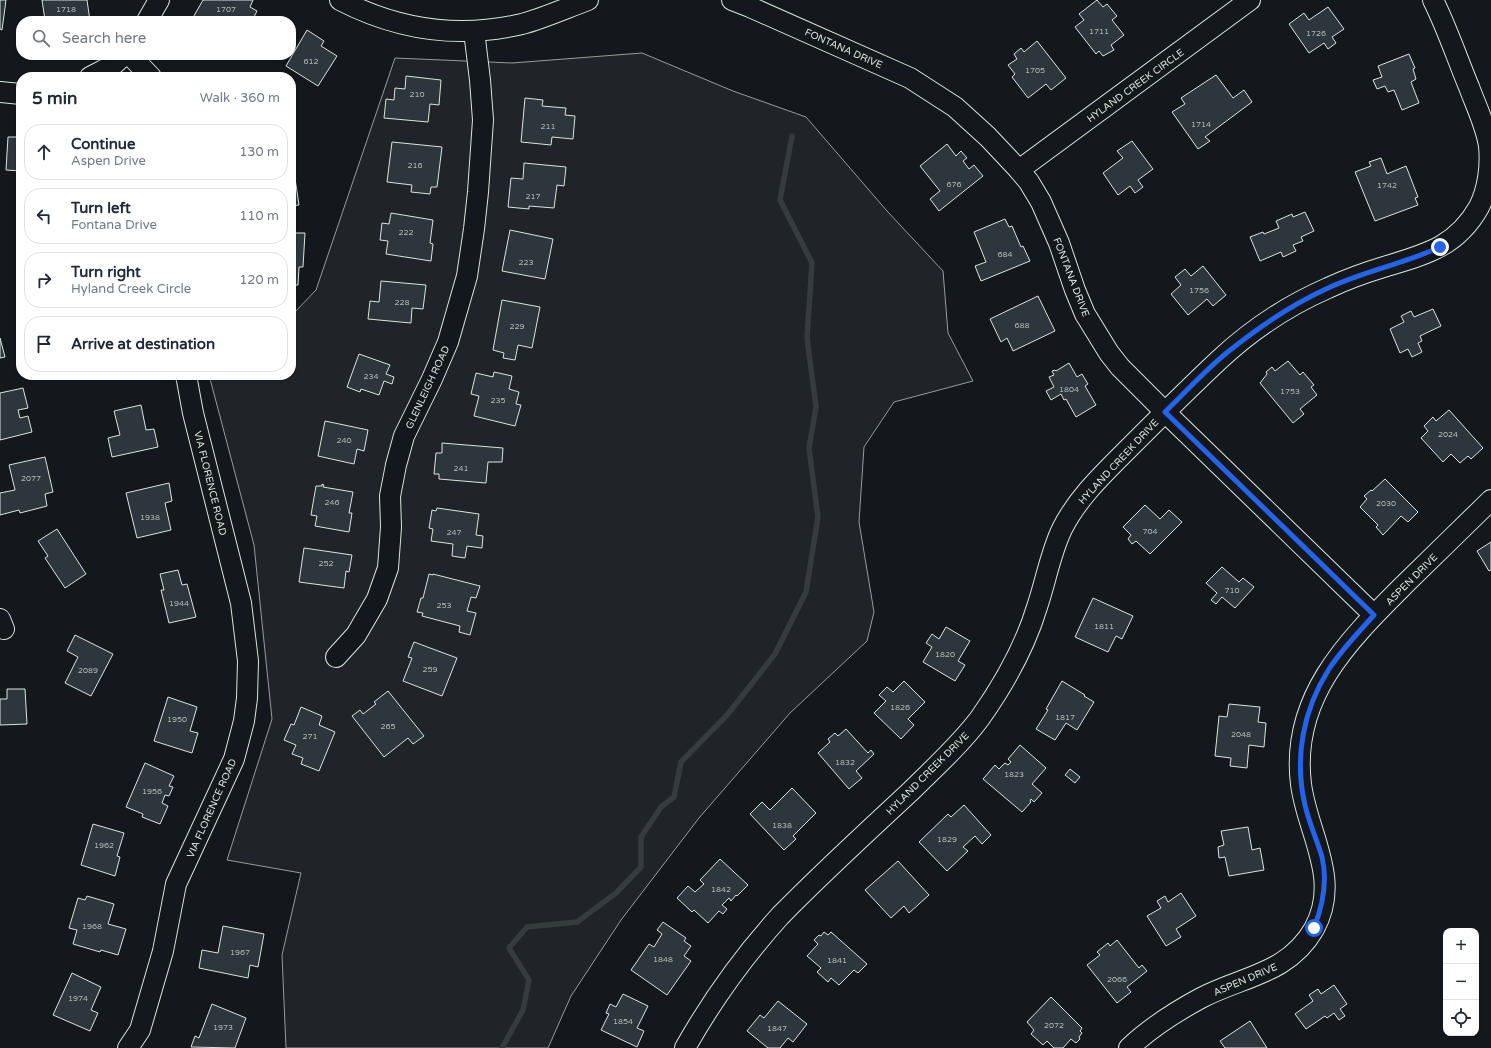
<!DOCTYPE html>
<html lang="en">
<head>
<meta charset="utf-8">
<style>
	body { margin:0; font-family:"Varela Round",sans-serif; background:#f6f6f7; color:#1f2937 }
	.controls { position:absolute; right:12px; bottom:12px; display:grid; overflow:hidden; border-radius:8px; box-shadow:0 1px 3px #0004 }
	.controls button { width:36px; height:36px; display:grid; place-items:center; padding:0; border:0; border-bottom:1px solid #e0e1e3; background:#fff; color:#1f2937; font:20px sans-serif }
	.stop { position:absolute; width:12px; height:12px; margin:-9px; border:3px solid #2563eb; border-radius:50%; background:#fff }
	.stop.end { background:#2563eb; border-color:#fff; box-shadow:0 1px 4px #0008 }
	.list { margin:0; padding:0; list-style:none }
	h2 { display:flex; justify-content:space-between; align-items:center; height:52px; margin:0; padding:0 16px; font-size:17px }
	h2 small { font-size:13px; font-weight:400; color:#747a83 }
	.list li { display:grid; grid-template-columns:26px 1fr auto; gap:12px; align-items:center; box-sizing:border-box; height:56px; margin:0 8px 8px; padding:0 8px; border:1px solid #e0e1e3; border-radius:16px }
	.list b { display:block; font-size:15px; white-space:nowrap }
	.list p { margin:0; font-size:13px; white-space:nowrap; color:#747a83 }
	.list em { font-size:13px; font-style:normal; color:#747a83 }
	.icon { flex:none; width:22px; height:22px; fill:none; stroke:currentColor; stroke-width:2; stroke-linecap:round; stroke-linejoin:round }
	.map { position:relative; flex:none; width:1491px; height:1048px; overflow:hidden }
	.search { position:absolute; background:#fff; box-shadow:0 1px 3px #0004; left:16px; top:16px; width:280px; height:44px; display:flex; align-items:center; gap:10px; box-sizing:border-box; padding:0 14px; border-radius:16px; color:#747a83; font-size:15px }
	.panel { position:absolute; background:#fff; box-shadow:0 1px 3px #0004; left:16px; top:72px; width:280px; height:308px; border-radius:16px }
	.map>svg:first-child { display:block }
	.green { fill:#202428; stroke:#939e99 }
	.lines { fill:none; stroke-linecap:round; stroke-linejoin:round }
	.stream { stroke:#363b3e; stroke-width:5.5 }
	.building { fill:#2c363c; stroke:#d8e6dc }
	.minor-casing { stroke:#d8e6dc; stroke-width:22 }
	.minor { stroke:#14181c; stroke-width:20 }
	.route { stroke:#2563eb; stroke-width:5 }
	.labels { text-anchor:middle; stroke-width:3; stroke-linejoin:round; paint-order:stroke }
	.number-label { font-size:8px; fill:#adbab4 }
	.street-label { font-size:10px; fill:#d8e6dc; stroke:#14181c }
</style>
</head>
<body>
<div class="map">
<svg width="1491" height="1048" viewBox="0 0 1491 1048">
	<rect width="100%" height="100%" fill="#14181c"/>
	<path class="green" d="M642,53L733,91L806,117L887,211L943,271L948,333L973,381L894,402L864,447L859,522L874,612L867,641L790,713L699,818L621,920L571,996L548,1048H286L282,955L301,873L227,860L272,719L254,545L209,375H291V314H293L316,290L395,58L512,63Z"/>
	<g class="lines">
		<path class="stream" d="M502,1048L523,1010L529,980L509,948L527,927L577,922L616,893L641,867V837L661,807L674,797L681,762L728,714L775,654L806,592L818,517L809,448L816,407L807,338L812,263L780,200L792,136"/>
	</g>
	<g class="building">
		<path d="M0,0H6L2,30L0,29Z"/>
		<path d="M42,0H87L90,21H57L56,18L45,20Z"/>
		<path d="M203,0H253L250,7L257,11L252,21H191Z"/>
		<path d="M1097,0L1103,7L1107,4L1117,16L1112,20L1124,35L1111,45L1114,50L1103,56L1099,51L1096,54L1075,27L1084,20L1079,14Z"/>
		<path d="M1328,7L1344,29L1332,37L1336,43L1328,49L1324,43L1309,53L1289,24L1304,13L1309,20Z"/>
		<path d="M307,30L324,41L321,46L337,56L318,86L286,66Z"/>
		<path d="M1037,41L1066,78L1051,90L1046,84L1028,98L1012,77L1015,74L1008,65L1017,59L1014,54L1021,48L1024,52Z"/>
		<path d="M1409,54L1415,68L1413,69L1416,79L1411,82L1419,103L1402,110L1394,90L1388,92L1385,86L1377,89L1373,80L1382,77L1378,66Z"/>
		<path d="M1216,75L1233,98L1244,90L1252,102L1205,137L1210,141L1198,149L1172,112L1185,104L1181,98Z"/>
		<path d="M406,76L441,80L439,105L430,104L428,122L384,118L386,99L394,100L395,88L405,89Z"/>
		<path d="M525,98L543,100L542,106L566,108L565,115L575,116L573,139L552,137L551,145L521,142Z"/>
		<path d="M8,137H21V171L6,170Z"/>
		<path d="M1132,141L1153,169L1138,180L1143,187L1135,193L1130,186L1118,195L1103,173L1123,158L1117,151Z"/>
		<path d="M392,142L442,147L437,187H431L430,194L411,192L412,185L387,182Z"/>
		<path d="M947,144L956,156L961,151L967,158L963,161L969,169L974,165L983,176L939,211L930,199L940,191L920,166Z"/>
		<path d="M291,158H292L299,205L291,206Z"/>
		<path d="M1381,158L1387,174L1406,166L1418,197L1415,198L1418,205L1375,221L1355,172L1371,166L1369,162Z"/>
		<path d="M524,163L566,167L564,186L557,185L554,208L529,206V209L508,207L511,178L523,179Z"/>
		<path d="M1305,212L1314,231L1301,237L1303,241L1293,245L1296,251L1283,257L1281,252L1260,261L1250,237L1263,232L1264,234L1279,228L1276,221L1292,214L1293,217Z"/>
		<path d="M391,213L433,220L430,243L433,244L431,261L386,254L388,241L380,240L382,223L389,224Z"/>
		<path d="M1005,219L1009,227L1012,226L1021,247L1023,246L1030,261L981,281L975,266L986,262L974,232Z"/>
		<path d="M510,230L553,239L545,279L502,271Z"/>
		<path d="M291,233H305L303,267H299L298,285H291Z"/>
		<path d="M1203,266L1226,295L1213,306L1207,299L1188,315L1171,294L1181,285L1175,277L1185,269L1191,276Z"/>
		<path d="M381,281L426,285L423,309L412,308L411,323L368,319L370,301L379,302Z"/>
		<path d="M1038,296L1055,331L1013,351L1007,338L1001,342L990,319Z"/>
		<path d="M502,300L540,307L532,348L518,345L515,360L503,358L504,353L493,350Z"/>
		<path d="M1433,309L1441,326L1420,336L1422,341L1418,343L1422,352L1412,357L1408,349L1400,353L1390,329L1404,322L1401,316L1411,311L1414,317Z"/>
		<path d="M0,338L5,357L0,358Z"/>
		<path d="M359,354L390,365L386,374L394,377L392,384L384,381L379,395L361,389L360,392L347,387Z"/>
		<path d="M1288,361L1300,375L1303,372L1314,385L1311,387L1317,395L1300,409L1304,414L1293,423L1260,383L1267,374L1266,372L1272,367L1275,371Z"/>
		<path d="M1069,363L1077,377L1082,374L1088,384L1085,386L1096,405L1076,417L1066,399L1064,400L1061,394L1051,400L1046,391L1054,387L1049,377L1054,375L1052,371L1055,370L1056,371Z"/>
		<path d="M494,372L512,376L509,389L519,392L516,404L521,405L515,426L474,416L479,396L471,394L476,373L493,377Z"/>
		<path d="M23,388L28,408L18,410L20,418L28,416L32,432L0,440V393Z"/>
		<path d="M141,405L146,430L154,429L158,447L112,457L108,438L120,435L114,411Z"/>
		<path d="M1449,410L1483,448L1471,459L1468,456L1460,463L1451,454L1443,462L1421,438L1428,431L1424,426L1433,417L1436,421Z"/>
		<path d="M325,421L368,430L364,451L357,449L354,464L318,456Z"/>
		<path d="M442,443L503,448L502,462H488L486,483L439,479V474H434L436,453H442Z"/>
		<path d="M45,457L53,492L45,494L47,506L20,513L19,510L0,515V493L15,490L9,465Z"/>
		<path d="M1385,479L1418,512L1408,522L1401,516L1383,535L1376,527L1378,525L1360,507L1367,499L1364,496L1371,490L1372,491Z"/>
		<path d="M169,483L172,501L165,503L171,530L137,538L126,493Z"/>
		<path d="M322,484L324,485L323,487L353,492L349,513H352L349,532L315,526L317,516L311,515L316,486H322Z"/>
		<path d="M1145,505L1160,519L1169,510L1182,522L1150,554L1136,541L1132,544L1128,539L1131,535L1123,527Z"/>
		<path d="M437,508L479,514L476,535L483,536L482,548L467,546L465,558L452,556L453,544L431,541L433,529L429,528L432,510L436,511Z"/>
		<path d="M57,529L86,574L65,588L45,558L48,556L38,541Z"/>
		<path d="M1491,542V570L1489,571L1477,551Z"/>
		<path d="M304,548L352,555L349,572L346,571L344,588L299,582Z"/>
		<path d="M1222,567L1239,582L1243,578L1254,587L1235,608L1222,597L1216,604L1211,600L1217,593L1206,583Z"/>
		<path d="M178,570L182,585L187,584L196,617L169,623L161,590H164L160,574Z"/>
		<path d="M429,574L433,575V574L480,586L476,598L471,597L467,611L476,613L470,635L459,632L460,626L422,616L423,613L417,612L421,598H423Z"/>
		<path d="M1093,598L1133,616L1122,639L1116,636L1108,652L1075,637Z"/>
		<path d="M946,627L970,641L958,661L965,665L955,681L923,662L932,647L926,643L932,634L939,639Z"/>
		<path d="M75,635L113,654L91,696L65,683L78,657L67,651Z"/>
		<path d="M414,642L457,658L442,696L403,681L412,658L408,657Z"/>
		<path d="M904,681L925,702L908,719L914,725L901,739L874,713L886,701L879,695L887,687L893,692Z"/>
		<path d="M1062,681L1085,695L1084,696L1094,702L1077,730L1066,723L1055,740L1036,729L1048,710L1046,709Z"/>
		<path d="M7,689H25L27,724L0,725V699H7Z"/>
		<path d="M388,691L424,736L413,744L408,738L384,757L352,716L360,710L363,714L376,704L374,702Z"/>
		<path d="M168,697L197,707L190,731L198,733L192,753L154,741Z"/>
		<path d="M1229,704L1260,707L1258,722L1266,723L1264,747L1249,745L1247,768L1230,766L1231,758L1215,756L1219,716L1227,717Z"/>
		<path d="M301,707L322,716L319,725L335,732L319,771L301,764L303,758L292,754L296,745L284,740L291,724L294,725Z"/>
		<path d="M846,729L868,753L871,750L874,754L856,771L862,778L849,789L818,753L830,742L828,739L835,733L838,736Z"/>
		<path d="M1020,745L1046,768L1032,784L1042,793L1034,802L1031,799L1030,801L1031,802L1022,812L983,779L995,765L999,769L1005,763L1008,765L1011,762L1008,759Z"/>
		<path d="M145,763L174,776L169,786L173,787L169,796L165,795L162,803L168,806L160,824L142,817L143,814L126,807Z"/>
		<path d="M1070,769L1080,777L1075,783L1065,775Z"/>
		<path d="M792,788L816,813L793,836L796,839L784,850L750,814L762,802L770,810Z"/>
		<path d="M964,805L991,835L982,844L975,836L963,847L968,851L947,871L919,842L948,814L951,817Z"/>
		<path d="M93,824L124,833L117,856L120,857L115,876L81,865Z"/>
		<path d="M1248,827L1252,850L1260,848L1264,870L1229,876L1225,857L1219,858L1218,847L1224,845L1221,831Z"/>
		<path d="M720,859L748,885L737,896L736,895L731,901L729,898L722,905L727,909L723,914L719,911L708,923L694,910L692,912L677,898L688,886L695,892L704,884L700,880Z"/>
		<path d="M898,861L929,895L909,913L904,906L891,918L865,890Z"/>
		<path d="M1181,893L1196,916L1176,929L1181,937L1166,946L1147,916L1161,908L1157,901L1165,896L1168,902Z"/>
		<path d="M87,896L114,904L108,924L126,929L118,955L101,950L100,952L73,944L77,930L69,928L78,898L85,900Z"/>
		<path d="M663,922L686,938L684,941L691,946L684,956L691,961L667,995L631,970L649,944L654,947L662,934L657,930Z"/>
		<path d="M223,926L264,934L258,967L250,965L248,978L199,968L202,950L218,953Z"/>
		<path d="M824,932L828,935L831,932L867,964L858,973L854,970L839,985L831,978L828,982L817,972L821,968L807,956L818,944L814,940L819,935L821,936Z"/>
		<path d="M1117,940L1139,968L1142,965L1147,971L1127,987L1131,992L1117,1003L1087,965L1100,955L1097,952L1108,943L1110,946Z"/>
		<path d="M72,973L101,987L91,1010L98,1013L90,1031L53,1015Z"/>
		<path d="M1334,985L1347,1004L1340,1009L1345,1016L1339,1020L1334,1013L1327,1018L1325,1016L1306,1029L1295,1014L1313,1001L1309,995L1318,989L1321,994Z"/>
		<path d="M623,994L648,1006L637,1028L644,1031L637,1047L601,1030L609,1014L606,1013L610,1004L616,1007Z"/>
		<path d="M1051,997L1082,1028L1080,1031L1082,1033L1079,1037L1080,1039L1076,1043L1071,1039L1063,1048H1054L1047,1041L1043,1045L1031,1034L1034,1030L1027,1022Z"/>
		<path d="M778,1001L807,1024L793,1042L788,1038L780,1048H768L747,1031L760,1015L764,1018Z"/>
		<path d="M212,1004L246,1018L235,1048L191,1047L195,1036L199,1038Z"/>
		<path d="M1250,1021L1267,1048H1225L1220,1041Z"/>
	</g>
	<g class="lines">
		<g class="minor-casing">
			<g id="minor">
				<path d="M340,0C398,30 458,39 522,24C544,18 566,8 588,0"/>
				<path d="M732,0L750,7L910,78L955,107L988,137L1019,170L1029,182L1041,202L1059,243L1075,290L1085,314L1109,353L1120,367L1165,412L1374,615"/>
				<path d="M147,21L159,0"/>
				<path d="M130,55L151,77"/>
				<path d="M90,77L113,65L124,55"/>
				<path d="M0,92L21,94"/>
				<path d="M1019,170L1250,0"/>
				<path d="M0,619L4,629"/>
				<path d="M336,657L356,635L377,599L388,568L391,527L390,496L396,465L404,436L432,379L448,342L467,276L474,229L478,192L483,120L480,80L474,31"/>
				<path d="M128,1048L140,1030L163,951L176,884L234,759L244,721L247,698L248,661L241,603L193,413L186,375"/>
				<path d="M685,1048C712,1000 743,957 780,916C822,873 867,832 911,791C935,767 960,745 980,718C1004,684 1025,647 1037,607C1046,581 1050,554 1062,529C1077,499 1101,476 1125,452C1156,421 1187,390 1219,360C1250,331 1289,305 1328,288C1347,279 1367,272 1387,266C1427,254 1457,246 1479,207C1488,189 1491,166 1489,146C1486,126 1476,106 1469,87C1457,58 1447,28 1433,0"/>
				<path d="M1129,1048C1150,1028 1175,1012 1201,998C1243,976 1288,974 1314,929C1342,879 1307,833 1301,784C1290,696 1350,639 1407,582C1435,555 1463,527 1491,500"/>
			</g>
		</g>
		<use href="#minor" class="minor"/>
	</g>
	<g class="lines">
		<path class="route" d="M1314,928C1323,905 1328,882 1322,857C1317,840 1309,823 1305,805C1294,758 1303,710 1329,669C1342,649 1359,632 1374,615L1165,412C1186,392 1206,369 1229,351C1259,327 1291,305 1326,289C1363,271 1404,264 1440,247"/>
	</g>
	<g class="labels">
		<g class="number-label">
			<text x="66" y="12">1718</text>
			<text x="226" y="12">1707</text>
			<text x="1099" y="34">1711</text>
			<text x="1316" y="36">1726</text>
			<text x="311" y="64">612</text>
			<text x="1035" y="73">1705</text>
			<text x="417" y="97">210</text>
			<text x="1201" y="127">1714</text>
			<text x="548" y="129">211</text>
			<text x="415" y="168">216</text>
			<text x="954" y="187">676</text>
			<text x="1387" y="188">1742</text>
			<text x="533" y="199">217</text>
			<text x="406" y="235">222</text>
			<text x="1005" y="257">684</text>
			<text x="526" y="265">223</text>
			<text x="1199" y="293">1756</text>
			<text x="402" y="305">228</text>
			<text x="1022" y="328">688</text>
			<text x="517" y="329">229</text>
			<text x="371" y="379">234</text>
			<text x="1069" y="392">1804</text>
			<text x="1290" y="394">1753</text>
			<text x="498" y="403">235</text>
			<text x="1448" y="437">2024</text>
			<text x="344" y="443">240</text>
			<text x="461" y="471">241</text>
			<text x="31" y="481">2077</text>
			<text x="332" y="505">246</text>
			<text x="1386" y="506">2030</text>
			<text x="150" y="520">1938</text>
			<text x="1150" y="534">704</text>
			<text x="454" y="535">247</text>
			<text x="326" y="566">252</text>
			<text x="1232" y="593">710</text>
			<text x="179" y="606">1944</text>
			<text x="444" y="608">253</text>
			<text x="1104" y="629">1811</text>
			<text x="945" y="657">1820</text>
			<text x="430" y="672">259</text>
			<text x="88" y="673">2089</text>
			<text x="900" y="710">1826</text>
			<text x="1065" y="720">1817</text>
			<text x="177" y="722">1950</text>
			<text x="388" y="729">265</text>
			<text x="1241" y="737">2048</text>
			<text x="310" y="739">271</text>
			<text x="845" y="765">1832</text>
			<text x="1014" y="777">1823</text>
			<text x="152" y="794">1956</text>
			<text x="782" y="828">1838</text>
			<text x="947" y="842">1829</text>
			<text x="104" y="848">1962</text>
			<text x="721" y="892">1842</text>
			<text x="92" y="929">1968</text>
			<text x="240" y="955">1967</text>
			<text x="663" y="962">1848</text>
			<text x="837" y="963">1841</text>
			<text x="1117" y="982">2066</text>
			<text x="78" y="1001">1974</text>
			<text x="623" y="1024">1854</text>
			<text x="1054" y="1028">2072</text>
			<text x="223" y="1030">1973</text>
			<text x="777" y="1031">1847</text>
		</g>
		<g class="street-label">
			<text transform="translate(844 48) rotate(24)" y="4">FONTANA DRIVE</text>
			<text transform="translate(1135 85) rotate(-36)" y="4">HYLAND CREEK CIRCLE</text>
			<text transform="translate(1072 277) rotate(69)" y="4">FONTANA DRIVE</text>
			<text transform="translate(427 387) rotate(-65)" y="4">GLENLEIGH ROAD</text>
			<text transform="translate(1118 461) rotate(-47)" y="4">HYLAND CREEK DRIVE</text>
			<text transform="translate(211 483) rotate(76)" y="4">VIA FLORENCE ROAD</text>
			<text transform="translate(1411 579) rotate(-45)" y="4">ASPEN DRIVE</text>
			<text transform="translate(927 773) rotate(-45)" y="4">HYLAND CREEK DRIVE</text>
			<text transform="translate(211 808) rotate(-66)" y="4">VIA FLORENCE ROAD</text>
			<text transform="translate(1245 979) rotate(-23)" y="4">ASPEN DRIVE</text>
		</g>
	</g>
</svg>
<div class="controls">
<button>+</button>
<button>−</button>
<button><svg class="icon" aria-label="locate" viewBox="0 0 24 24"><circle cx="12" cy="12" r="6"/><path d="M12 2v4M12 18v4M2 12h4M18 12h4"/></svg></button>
</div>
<div class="stop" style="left:1314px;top:928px"></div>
<div class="stop end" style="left:1440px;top:247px"></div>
<div class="search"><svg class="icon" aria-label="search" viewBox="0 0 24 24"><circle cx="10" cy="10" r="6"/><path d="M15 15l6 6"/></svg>Search here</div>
<section class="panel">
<h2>5 min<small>Walk · 360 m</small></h2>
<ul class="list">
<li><svg class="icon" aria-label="ahead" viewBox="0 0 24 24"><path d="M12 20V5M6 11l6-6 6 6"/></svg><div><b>Continue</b><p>Aspen Drive</p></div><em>130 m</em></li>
<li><svg class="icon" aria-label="left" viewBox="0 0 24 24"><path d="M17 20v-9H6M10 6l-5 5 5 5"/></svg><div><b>Turn left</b><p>Fontana Drive</p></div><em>110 m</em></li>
<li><svg class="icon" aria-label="right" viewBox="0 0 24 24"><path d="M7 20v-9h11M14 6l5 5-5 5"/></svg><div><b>Turn right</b><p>Hyland Creek Circle</p></div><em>120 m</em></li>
<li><svg class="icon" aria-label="arrive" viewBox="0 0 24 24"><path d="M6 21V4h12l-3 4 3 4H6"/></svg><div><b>Arrive at destination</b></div></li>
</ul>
</section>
</div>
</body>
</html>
